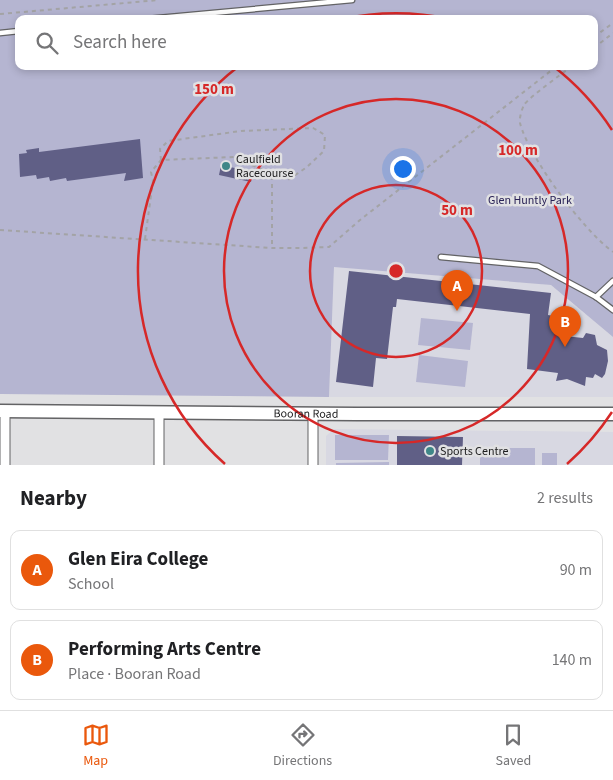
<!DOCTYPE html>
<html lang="en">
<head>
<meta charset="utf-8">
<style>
	body { margin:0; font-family:"Source Sans 3",sans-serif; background:#f6f6f6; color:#202124 }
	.you { position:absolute; left:402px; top:168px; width:18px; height:18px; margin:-12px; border:4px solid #fff; border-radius:50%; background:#1a73e8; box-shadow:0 0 0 8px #1a73e833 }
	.badge { display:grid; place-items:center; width:32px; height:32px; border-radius:50%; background:#ea580c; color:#fff; font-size:16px; font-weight:700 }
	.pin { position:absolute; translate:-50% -41px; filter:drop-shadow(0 1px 2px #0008) }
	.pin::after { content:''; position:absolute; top:26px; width:18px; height:15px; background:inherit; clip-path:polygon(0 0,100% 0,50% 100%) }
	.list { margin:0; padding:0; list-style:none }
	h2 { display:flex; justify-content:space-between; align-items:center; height:65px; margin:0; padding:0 20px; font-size:21px }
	h2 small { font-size:16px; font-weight:400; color:#757577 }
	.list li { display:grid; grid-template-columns:32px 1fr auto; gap:15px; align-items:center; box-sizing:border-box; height:80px; margin:0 10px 10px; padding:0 10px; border:1px solid #e0e0e0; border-radius:10px }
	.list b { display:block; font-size:19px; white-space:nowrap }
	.list p { margin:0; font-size:16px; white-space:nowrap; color:#757577 }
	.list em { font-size:16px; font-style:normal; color:#757577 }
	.icon { flex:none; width:28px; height:28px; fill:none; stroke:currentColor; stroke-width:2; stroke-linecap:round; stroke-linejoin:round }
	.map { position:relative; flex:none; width:613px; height:465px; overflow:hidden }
	.search { position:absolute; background:#fff; box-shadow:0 2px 8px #0003; left:15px; right:15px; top:15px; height:55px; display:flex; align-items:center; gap:12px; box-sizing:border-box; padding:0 18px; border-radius:10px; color:#757577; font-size:19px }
	.sheet { height:245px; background:#fff }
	nav { display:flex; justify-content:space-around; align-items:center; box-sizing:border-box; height:70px; border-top:1px solid #e0e0e0; background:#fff; font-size:14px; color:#757577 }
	nav a { display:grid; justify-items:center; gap:2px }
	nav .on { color:#ea580c }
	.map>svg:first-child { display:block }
	.built { fill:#d8d8e2 }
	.green { fill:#b5b5d1; fill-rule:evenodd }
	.building { fill:#605f86 }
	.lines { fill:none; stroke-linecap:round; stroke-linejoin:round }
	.service-casing { stroke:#636365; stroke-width:7 }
	.minor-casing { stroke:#636365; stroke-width:11 }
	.secondary-casing { stroke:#636365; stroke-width:15 }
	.path { stroke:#a3a3a5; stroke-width:2; stroke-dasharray:4 4; stroke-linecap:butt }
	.service { stroke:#fff; stroke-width:4.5 }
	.minor { stroke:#fff; stroke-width:9 }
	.secondary { stroke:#fff; stroke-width:12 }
	.ring { fill:none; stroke:#d62828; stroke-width:2.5 }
	.poi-dot { fill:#3f8788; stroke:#e1e1e3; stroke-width:2 }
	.labels { text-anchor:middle; stroke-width:5; stroke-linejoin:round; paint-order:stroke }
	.poi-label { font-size:12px; fill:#1d1d1e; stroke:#e1e1e3; text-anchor:start }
	.park-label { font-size:12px; fill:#292256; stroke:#e1e1e3 }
	.street-label { font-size:12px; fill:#1d1d1e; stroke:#e1e1e3 }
	.centre { fill:#d62828; stroke:#e1e1e3; stroke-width:2.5 }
	.ring-label { font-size:15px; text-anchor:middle; font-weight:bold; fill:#d62828; stroke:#e1e1e3; stroke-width:5; stroke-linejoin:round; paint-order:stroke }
</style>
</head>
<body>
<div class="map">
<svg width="613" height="465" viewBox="0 0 613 465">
	<rect width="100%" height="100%" fill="#e1e1e3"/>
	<g class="built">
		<path d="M334,266L551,285L613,337V397H329Z"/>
		<path d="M334,429L613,432V465H326V436Z"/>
	</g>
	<g class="green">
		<path d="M0,0H613V337L551,285L334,267L329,397L0,394ZM19,19H594V66H19Z"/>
		<path d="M421,318L473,323L470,350L418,345Z"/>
		<path d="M419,355L468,361L465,387L416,382Z"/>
		<path d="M335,435H389L388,460H335Z"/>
		<rect x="480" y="448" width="55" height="17"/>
		<rect x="542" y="453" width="15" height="12"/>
		<path d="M389,462V465H336V463Z"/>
	</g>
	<g class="building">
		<path d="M140,139L143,178L124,181L126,173L67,181L66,178L50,181L49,177L37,179L36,175L20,177L19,154L27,153L26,150L39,148V152Z"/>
		<path d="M221,165L253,172L251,182L219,175Z"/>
		<path d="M349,271L551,293L548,315L558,317L556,335L583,338L586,333L595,335L597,345L607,350L608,361L605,374L602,378L595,374L593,378L586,377L585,386L567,379L556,381L558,373L527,369L530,314L397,299L396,307H393L387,359L376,358L373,387L336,382Z"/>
		<path d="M397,436L463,437L462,465H397Z"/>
	</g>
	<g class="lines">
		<g class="service-casing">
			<g id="service">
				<path d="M147,19L352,0"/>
				<path d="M0,33L19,31"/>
				<path d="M441,257L538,266L596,297L613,310"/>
				<path d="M596,297L613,281"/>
			</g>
		</g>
		<g class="minor-casing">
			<g id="minor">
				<path d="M5,465V411"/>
				<path d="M159,465V412"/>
				<path d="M313,465V413"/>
			</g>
		</g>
		<g class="secondary-casing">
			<g id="secondary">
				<path id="s1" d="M0,411L357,414H613"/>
			</g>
		</g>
		<g class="path">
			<path d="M0,14L159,0"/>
			<path d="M594,37L613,23"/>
			<path d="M594,48L613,33"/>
			<path d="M572,66C563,73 528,98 524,105C522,109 519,118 520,123C529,158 584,231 613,252"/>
			<path d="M161,160L160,149L168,141L241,131L313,128L325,135L324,151L307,167L288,180L272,174"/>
			<path d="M0,230L272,248H302L329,247L360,220L557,66"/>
			<path d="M145,239L153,181L151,172L161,160L234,157L272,174V248"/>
		</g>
		<use href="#service" class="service"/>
		<use href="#minor" class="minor"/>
		<use href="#secondary" class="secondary"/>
	</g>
	<g class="ring">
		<circle cx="396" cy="271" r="86"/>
		<circle cx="396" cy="271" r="172"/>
		<path d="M612 412A258 258 0 0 1 567 464M225 464A258 258 0 0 1 239 66M342 19A258 258 0 0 1 450 19M553 66A258 258 0 0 1 612 130"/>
	</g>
	<g class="poi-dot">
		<circle cx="226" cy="166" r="5"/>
		<circle cx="430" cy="451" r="5"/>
	</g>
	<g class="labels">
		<g class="poi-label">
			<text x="236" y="163">Caulfield<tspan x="236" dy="14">Racecourse</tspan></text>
			<text x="440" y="455">Sports Centre</text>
		</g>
		<g class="park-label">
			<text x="530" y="204">Glen Huntly Park</text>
		</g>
		<g class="street-label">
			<text dy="4" stroke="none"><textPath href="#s1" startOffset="306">Booran Road</textPath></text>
		</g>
	</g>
	<circle cx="396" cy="271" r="8" class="centre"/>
	<g class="ring-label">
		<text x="214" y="94">150 m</text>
		<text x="518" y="155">100 m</text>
		<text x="457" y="215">50 m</text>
	</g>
</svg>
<div class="you"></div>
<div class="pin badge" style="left:457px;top:311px">A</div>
<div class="pin badge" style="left:565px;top:347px">B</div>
<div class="search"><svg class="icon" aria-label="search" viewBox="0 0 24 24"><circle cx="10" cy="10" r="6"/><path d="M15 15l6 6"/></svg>Search here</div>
</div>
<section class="sheet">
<h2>Nearby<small>2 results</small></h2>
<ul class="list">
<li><span class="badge">A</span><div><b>Glen Eira College</b><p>School</p></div><em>90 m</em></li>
<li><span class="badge">B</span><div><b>Performing Arts Centre</b><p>Place · Booran Road</p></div><em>140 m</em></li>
</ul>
</section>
<nav>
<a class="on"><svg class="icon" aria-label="map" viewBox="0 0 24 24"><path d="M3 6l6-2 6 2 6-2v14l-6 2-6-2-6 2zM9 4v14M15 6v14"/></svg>Map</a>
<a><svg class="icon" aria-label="directions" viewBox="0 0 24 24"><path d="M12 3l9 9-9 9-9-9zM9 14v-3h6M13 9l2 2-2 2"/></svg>Directions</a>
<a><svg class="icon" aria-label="saved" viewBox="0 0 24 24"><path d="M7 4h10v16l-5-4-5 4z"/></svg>Saved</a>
</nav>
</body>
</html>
